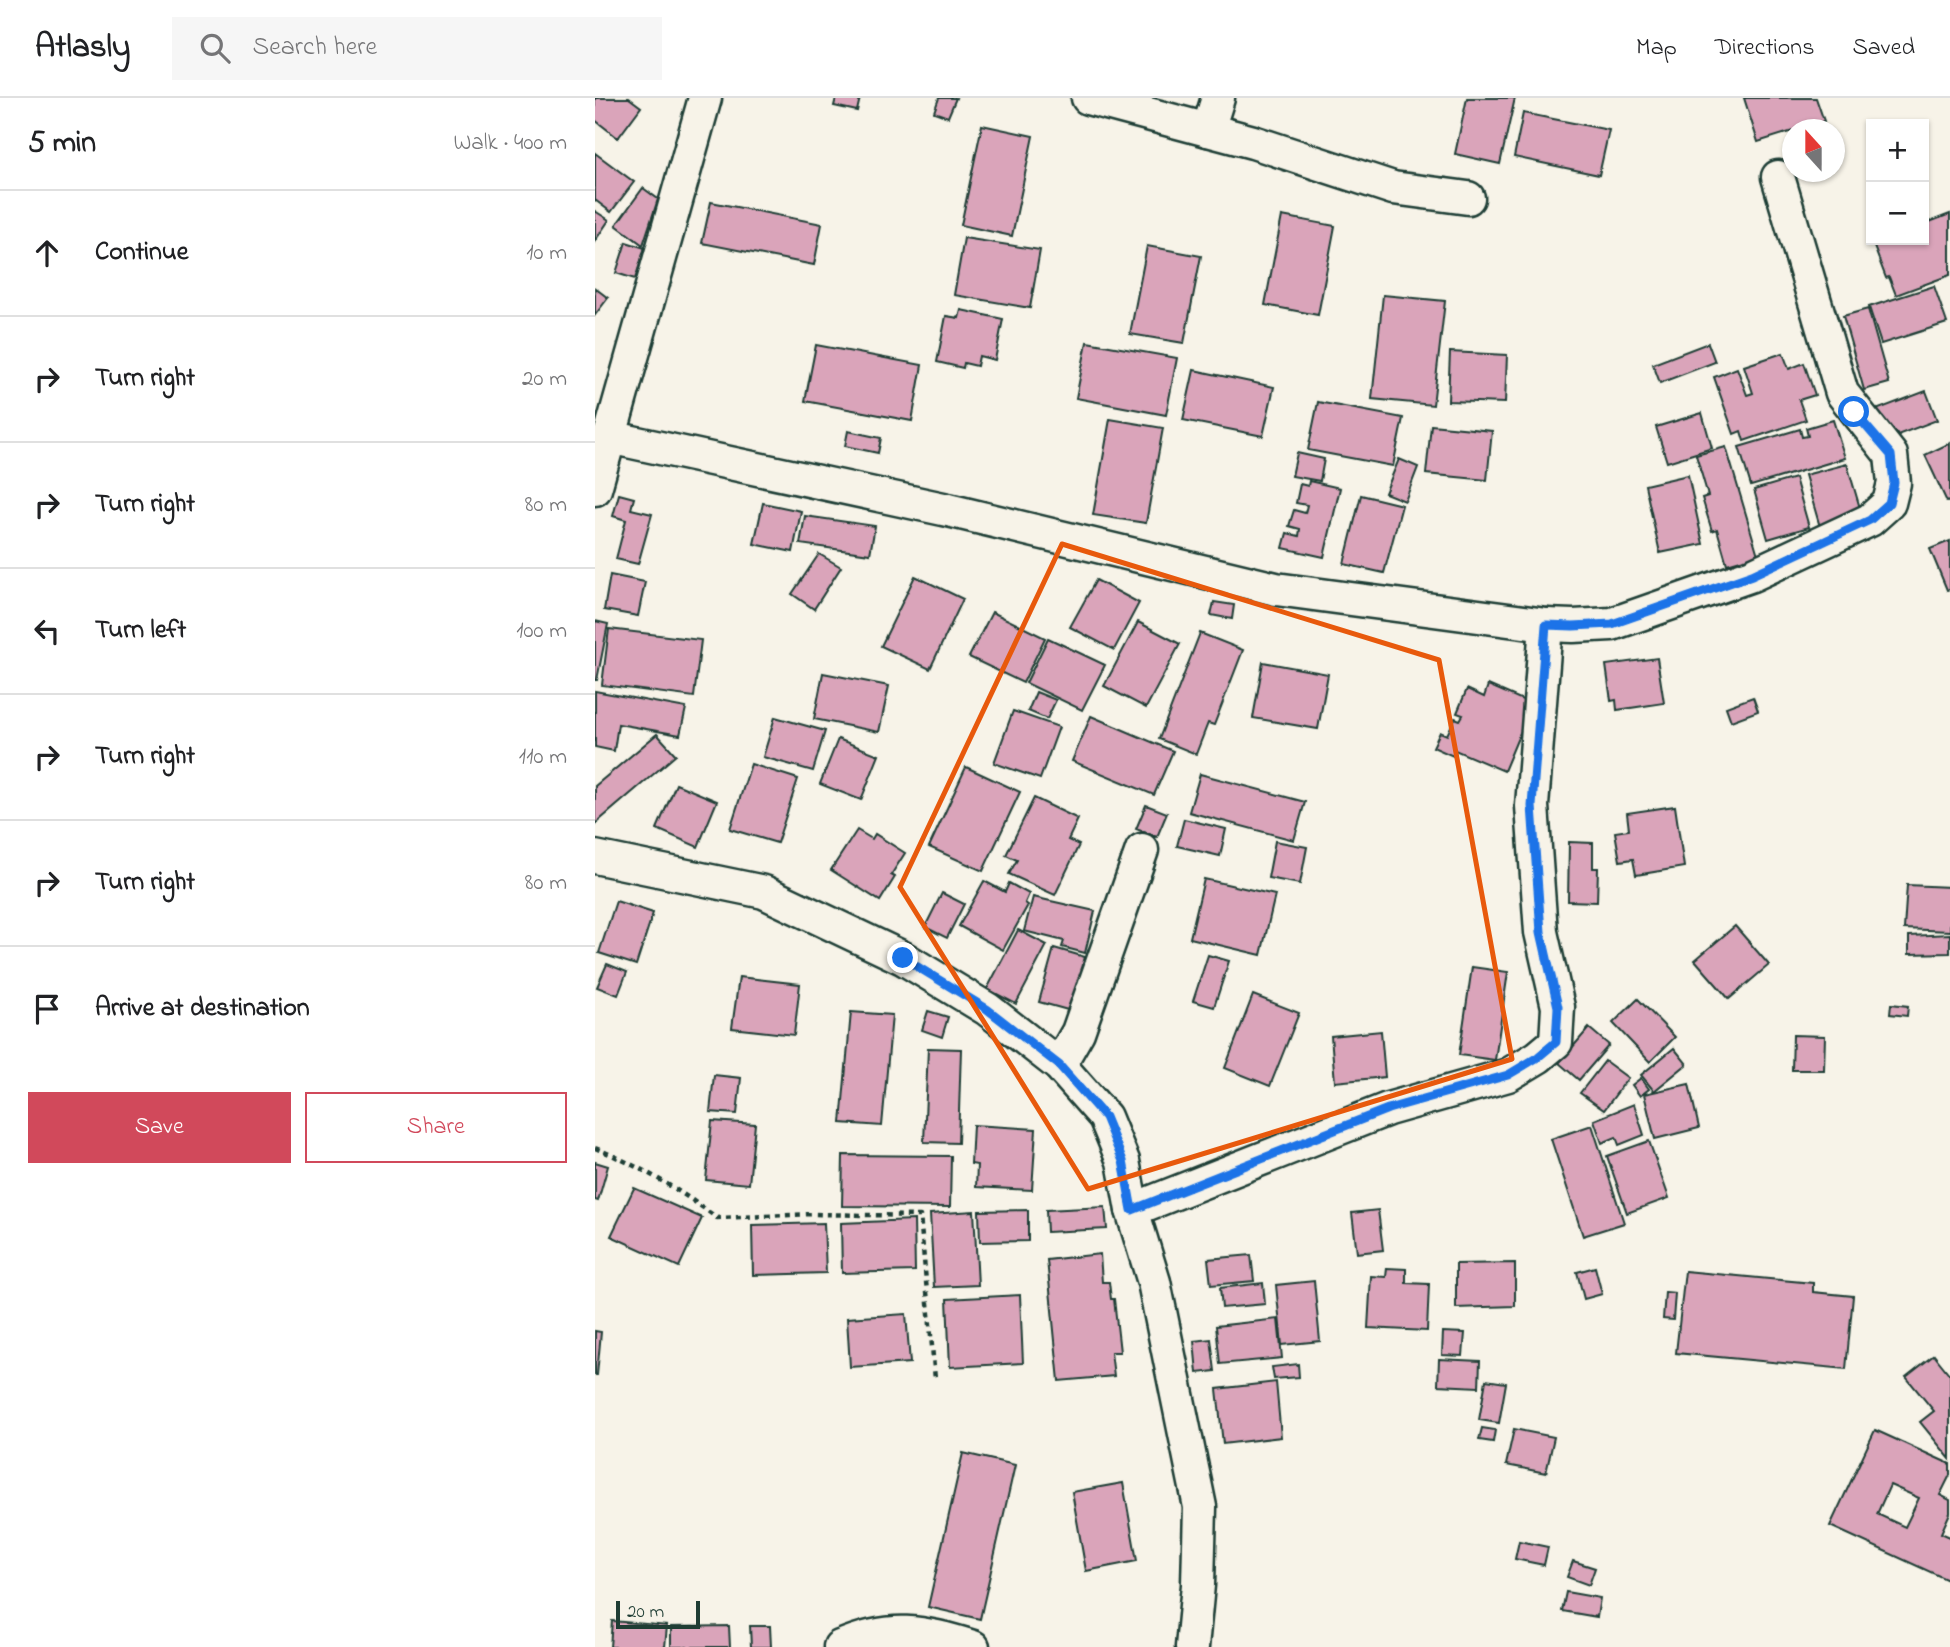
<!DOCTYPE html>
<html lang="en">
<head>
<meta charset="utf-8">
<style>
	body { margin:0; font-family:"Indie Flower",sans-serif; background:#f6f6f6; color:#202124 }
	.controls { position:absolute; right:21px; top:21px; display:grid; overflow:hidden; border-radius:0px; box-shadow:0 2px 5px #0004 }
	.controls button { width:63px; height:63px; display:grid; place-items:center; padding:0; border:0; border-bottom:2px solid #e0e0e0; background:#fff; color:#202124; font:35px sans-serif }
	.compass { position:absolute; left:1187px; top:21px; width:63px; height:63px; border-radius:50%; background:#fff; box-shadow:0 2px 5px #0004; rotate:339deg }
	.scale { position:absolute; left:21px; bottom:18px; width:84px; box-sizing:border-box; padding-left:7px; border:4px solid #1f3d34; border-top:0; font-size:19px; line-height:24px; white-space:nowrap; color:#1f3d34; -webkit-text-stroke:5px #f7f3e8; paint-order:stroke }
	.stop { position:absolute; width:21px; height:21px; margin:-16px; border:5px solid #1a73e8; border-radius:50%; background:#fff }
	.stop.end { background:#1a73e8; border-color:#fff; box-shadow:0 2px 7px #0008 }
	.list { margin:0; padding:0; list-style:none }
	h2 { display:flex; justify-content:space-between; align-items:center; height:91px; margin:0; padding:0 28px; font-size:30px }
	h2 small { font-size:23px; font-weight:400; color:#757577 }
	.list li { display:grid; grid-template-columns:46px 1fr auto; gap:21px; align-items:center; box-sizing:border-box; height:126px; padding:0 28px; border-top:2px solid #e0e0e0 }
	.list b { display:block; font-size:26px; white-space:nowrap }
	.list em { font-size:23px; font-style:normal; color:#757577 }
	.actions { display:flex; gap:14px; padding:21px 28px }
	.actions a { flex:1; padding:16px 0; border:2px solid #d1495b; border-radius:0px; text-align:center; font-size:24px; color:#d1495b }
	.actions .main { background:#d1495b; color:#fff }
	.icon { flex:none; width:38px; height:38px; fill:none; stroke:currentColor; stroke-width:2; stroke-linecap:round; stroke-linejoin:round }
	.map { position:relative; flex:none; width:1355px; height:1549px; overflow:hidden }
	header { display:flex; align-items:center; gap:42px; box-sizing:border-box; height:98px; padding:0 35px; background:#fff; border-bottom:2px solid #e0e0e0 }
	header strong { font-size:33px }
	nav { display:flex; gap:38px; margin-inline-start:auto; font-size:24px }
	.search { width:490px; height:63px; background:#f6f6f6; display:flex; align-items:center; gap:18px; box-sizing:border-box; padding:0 24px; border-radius:0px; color:#757577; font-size:26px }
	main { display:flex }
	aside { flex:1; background:#fff }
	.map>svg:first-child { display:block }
	.building { fill:#daa4ba; stroke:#1f3d34; stroke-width:2; fill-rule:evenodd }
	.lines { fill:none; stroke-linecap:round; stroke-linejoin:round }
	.street-casing { stroke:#1f3d34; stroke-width:37 }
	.path { stroke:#1f3d34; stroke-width:4.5; stroke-dasharray:5 5; stroke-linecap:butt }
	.street { stroke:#f7f3e8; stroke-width:32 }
	.route { stroke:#1a73e8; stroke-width:9 }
	.marked { fill:none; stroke:#e8590c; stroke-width:5; stroke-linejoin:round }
</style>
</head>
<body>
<header>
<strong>Atlasly</strong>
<div class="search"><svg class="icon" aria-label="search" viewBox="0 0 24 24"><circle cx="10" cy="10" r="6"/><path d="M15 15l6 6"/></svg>Search here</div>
<nav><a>Map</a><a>Directions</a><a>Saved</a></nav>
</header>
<main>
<aside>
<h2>5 min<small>Walk · 400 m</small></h2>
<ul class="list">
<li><svg class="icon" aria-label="ahead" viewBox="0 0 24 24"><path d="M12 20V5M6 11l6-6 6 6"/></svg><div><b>Continue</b></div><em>10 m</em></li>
<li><svg class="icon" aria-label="right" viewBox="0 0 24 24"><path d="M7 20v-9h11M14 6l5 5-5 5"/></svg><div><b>Turn right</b></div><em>20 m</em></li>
<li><svg class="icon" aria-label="right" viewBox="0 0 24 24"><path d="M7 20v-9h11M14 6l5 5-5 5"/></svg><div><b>Turn right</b></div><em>80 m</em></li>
<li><svg class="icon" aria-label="left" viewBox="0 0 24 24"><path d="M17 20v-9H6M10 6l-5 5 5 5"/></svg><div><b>Turn left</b></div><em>100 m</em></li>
<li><svg class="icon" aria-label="right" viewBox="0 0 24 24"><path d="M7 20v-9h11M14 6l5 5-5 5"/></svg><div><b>Turn right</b></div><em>110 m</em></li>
<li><svg class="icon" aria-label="right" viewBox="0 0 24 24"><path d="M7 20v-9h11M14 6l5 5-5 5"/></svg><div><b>Turn right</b></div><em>80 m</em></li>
<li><svg class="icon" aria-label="arrive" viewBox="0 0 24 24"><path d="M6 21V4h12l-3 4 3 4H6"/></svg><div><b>Arrive at destination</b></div></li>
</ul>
<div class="actions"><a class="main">Save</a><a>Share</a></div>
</aside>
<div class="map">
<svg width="1355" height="1549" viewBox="0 0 1355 1549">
	<rect width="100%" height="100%" fill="#f7f3e8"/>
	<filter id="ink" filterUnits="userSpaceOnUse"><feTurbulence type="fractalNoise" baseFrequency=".0143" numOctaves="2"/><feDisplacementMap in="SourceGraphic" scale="14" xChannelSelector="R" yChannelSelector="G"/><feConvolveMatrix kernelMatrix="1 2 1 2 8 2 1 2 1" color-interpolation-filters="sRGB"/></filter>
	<g filter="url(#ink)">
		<g class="building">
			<path d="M0,0H34L46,9L23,40L0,22Z"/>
			<path d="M241,0H265L262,13L239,8Z"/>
			<path d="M344,0H361L353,19L339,14Z"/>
			<path d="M872,0H920L905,66L860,56Z"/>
			<path d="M1149,0H1221L1229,23L1163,44Z"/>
			<path d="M928,15L1014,32L1004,77L919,59Z"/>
			<path d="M387,27L438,38L417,138L366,127Z"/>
			<path d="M0,55L39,84L16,114L0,102Z"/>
			<path d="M48,90L63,101L48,147L21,127Z"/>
			<path d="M116,104L227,126L219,167L107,145Z"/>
			<path d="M0,113L14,122L0,143Z"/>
			<path d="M1355,116V177L1301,197L1294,179L1291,180L1278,146L1288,142H1329V126Z"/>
			<path d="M687,118L740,128L723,217L670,207Z"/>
			<path d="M369,140L445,152L435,210L359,197Z"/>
			<path d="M31,144L50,150L40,181L21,175Z"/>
			<path d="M552,148L606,158L589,245L535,236Z"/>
			<path d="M1339,188L1352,225L1286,246L1274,209Z"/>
			<path d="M0,190L13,200L0,217Z"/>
			<path d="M788,197L850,203L838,307L777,301Z"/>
			<path d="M1273,211L1294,285L1269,292L1248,218Z"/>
			<path d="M366,212L408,221L400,262L384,258L382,268L369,265L368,270L342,264L351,218L364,220Z"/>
			<path d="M492,244L582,260L571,317L481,300Z"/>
			<path d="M1113,245L1120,264L1065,285L1058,266Z"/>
			<path d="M221,247L327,267L317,323L210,303Z"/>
			<path d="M855,254L912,257L910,305L853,303Z"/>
			<path d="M1188,255L1194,271L1209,265L1220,297L1204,302L1211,322L1149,343L1146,333L1139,336L1119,279L1142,270L1152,297L1158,295L1149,268Z"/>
			<path d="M599,272L679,289L668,338L588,322Z"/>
			<path d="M1331,293L1342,322L1292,341L1281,312Z"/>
			<path d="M723,304L808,320L798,368L713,352Z"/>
			<path d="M1107,315L1117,350L1072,364L1061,329Z"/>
			<path d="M515,321L568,330L551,425L498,417Z"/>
			<path d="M1238,322L1250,360L1156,388L1144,349L1205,331L1207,339L1213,338L1211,330Z"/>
			<path d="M836,327L897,333L892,382L831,376Z"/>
			<path d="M253,333L286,340L283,355L250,348Z"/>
			<path d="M1355,345V403L1352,404L1330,357Z"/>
			<path d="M1131,349L1163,457L1132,466L1122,431L1117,433L1107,400L1113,398L1101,357Z"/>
			<path d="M702,355L729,361L725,383L697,378Z"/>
			<path d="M804,361L823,369L810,403L790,395Z"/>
			<path d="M1252,366L1267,417L1225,429L1210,377Z"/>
			<path d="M1093,377L1108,446L1065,455L1050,387Z"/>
			<path d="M1200,380L1214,429L1173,441L1159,392Z"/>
			<path d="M714,383L745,390L729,459L688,450L692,435L704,438L705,431L694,428L699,412L710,415L712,407L701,405L705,386L713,388Z"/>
			<path d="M24,396L39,400L36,411L57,416L43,466L21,461L31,422L18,418Z"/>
			<path d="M766,397L807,407L789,475L749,466Z"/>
			<path d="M168,405L206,413L198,454L159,446Z"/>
			<path d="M210,418L280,428L275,456L205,446Z"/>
			<path d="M1355,443V491L1352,492L1335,451Z"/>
			<path d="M224,456L246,469L219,511L197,496Z"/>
			<path d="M15,477L50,484L43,518L9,512Z"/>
			<path d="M320,478L368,501L335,571L286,548Z"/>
			<path d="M501,482L544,505L519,552L475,529Z"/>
			<path d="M619,504L639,507L637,521L616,517Z"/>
			<path d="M397,514L450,540L428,585L374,559Z"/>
			<path d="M0,523L13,526L2,582H0Z"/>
			<path d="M543,524L585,546L551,610L509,588Z"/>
			<path d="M14,531L106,542L99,599L7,587Z"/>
			<path d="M605,535L648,552L619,627L613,625L601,656L564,641Z"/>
			<path d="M453,540L510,567L487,612L431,585Z"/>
			<path d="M1062,560L1069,605L1022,612L1021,602L1016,603L1011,567Z"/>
			<path d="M668,564L733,576L723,631L658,620Z"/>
			<path d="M228,575L294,588L284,634L219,621Z"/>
			<path d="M893,587L937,606L909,673L860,652L858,658L838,649L845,634L852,637L860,620L865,622L868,617L862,615L872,591L889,599Z"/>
			<path d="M0,593L91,610L85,637L23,626L19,653L0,649Z"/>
			<path d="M441,594L461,602L452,621L433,613Z"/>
			<path d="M1158,599L1163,613L1136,623L1131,609Z"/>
			<path d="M418,613L464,629L445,681L399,665Z"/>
			<path d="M496,618L578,653L559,697L477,663Z"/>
			<path d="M180,619L230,633L218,673L168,659Z"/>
			<path d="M62,636L81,657L0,726V688Z"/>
			<path d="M243,641L284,657L266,702L225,686Z"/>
			<path d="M156,666L203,681L182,745L135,731Z"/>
			<path d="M371,669L425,694L388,773L334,749Z"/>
			<path d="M605,676L710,704L699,742L594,714Z"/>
			<path d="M81,686L122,703L103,749L62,731Z"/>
			<path d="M439,700L483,721L473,742L484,747L460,797L414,776L422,762L411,757Z"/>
			<path d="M551,707L572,715L562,739L541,731Z"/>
			<path d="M1080,708L1089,769L1041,777L1038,761L1025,763L1020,734L1034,732L1032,715Z"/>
			<path d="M589,721L631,731L625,758L582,748Z"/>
			<path d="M262,732L277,741L280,736L310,755L296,777L300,779L285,803L236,772Z"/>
			<path d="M680,743L712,749L705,786L673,780Z"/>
			<path d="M974,744L998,745V770H1003L1002,804L973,803Z"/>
			<path d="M609,781L680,797L666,857L595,840Z"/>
			<path d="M389,783L410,794L414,785L434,796L430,805L433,807L408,852L364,828Z"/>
			<path d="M1312,787L1355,789V833L1309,831Z"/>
			<path d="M347,795L369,806L352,840L330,829Z"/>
			<path d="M438,799L500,813L490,855L467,849L469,843L429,833Z"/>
			<path d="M21,803L58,815L41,867L4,855Z"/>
			<path d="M1140,828L1174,867L1134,901L1100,862Z"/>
			<path d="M423,832L452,847L421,906L392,891Z"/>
			<path d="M1355,836V855L1314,856V838Z"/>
			<path d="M459,850L490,859L488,866L493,868L480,914L444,904Z"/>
			<path d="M613,857L634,863L619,909L598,903Z"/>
			<path d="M12,866L32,874L23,897L2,889Z"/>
			<path d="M877,869L913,874L900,962L864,957Z"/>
			<path d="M144,879L205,886L199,937L137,930Z"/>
			<path d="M658,897L704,915L675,988L630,970Z"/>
			<path d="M1043,901L1080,939L1055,964L1018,925Z"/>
			<path d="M1296,906L1313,908L1312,918L1295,916Z"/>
			<path d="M333,913L353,919L347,939L327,932Z"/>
			<path d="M256,914L297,917L287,1028L246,1025Z"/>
			<path d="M994,930L1014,947L984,982L964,965Z"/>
			<path d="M786,933L790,979L740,984L736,938Z"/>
			<path d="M1198,937L1230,938L1229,972H1197Z"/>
			<path d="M333,950L366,951L363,1045L329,1044Z"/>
			<path d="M1079,950L1092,966L1059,993L1046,977Z"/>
			<path d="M1010,963L1033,980L1009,1012L985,995Z"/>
			<path d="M119,977L146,980L142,1016L115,1014Z"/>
			<path d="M1046,980L1054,991L1045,998L1037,987Z"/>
			<path d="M1094,986L1104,1030L1060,1041L1049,996Z"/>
			<path d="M1039,1006L1049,1037L1024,1047L1021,1039L1007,1045L999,1022Z"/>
			<path d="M117,1023L160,1026L154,1086L111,1082Z"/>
			<path d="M378,1027L441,1031L437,1092L381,1089L382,1067L376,1066Z"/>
			<path d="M997,1027L1029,1125L988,1138L956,1041Z"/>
			<path d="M1054,1043L1074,1100L1032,1115L1012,1058Z"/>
			<path d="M248,1057L356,1058L355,1109L247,1108Z"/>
			<path d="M0,1064L13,1068L3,1103L0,1102Z"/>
			<path d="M39,1090L107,1120L84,1169L16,1138Z"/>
			<path d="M510,1109L512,1131L452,1134L451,1112Z"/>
			<path d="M433,1112V1143L385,1144L384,1113Z"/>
			<path d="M783,1112L788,1152L762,1155L757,1115Z"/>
			<path d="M379,1113L383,1187L339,1189L335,1116Z"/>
			<path d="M319,1122L320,1173L247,1175L246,1125Z"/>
			<path d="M229,1125L231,1175L158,1177L157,1127Z"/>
			<path d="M505,1156L507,1184H514L516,1201H519L525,1254H516L519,1278L464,1283L452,1162Z"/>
			<path d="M656,1157L659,1183L616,1187L613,1161Z"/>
			<path d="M920,1165V1208L861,1210V1166Z"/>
			<path d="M1000,1169L1007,1196L989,1201L982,1174Z"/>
			<path d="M792,1170L811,1171V1185L834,1186L832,1233L773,1230L776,1178L791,1179Z"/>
			<path d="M1090,1173L1218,1185V1194L1258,1198L1251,1271L1081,1255Z"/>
			<path d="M719,1183L725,1243L687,1247L681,1187Z"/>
			<path d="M668,1185L670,1206L627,1210L625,1190Z"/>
			<path d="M1070,1194L1080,1195L1078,1222L1068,1221Z"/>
			<path d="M425,1197L428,1265L355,1269L352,1201Z"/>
			<path d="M311,1216L315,1265L255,1269L252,1220Z"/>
			<path d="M683,1221L687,1260L625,1266L621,1228Z"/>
			<path d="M0,1233L6,1234L2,1277H0Z"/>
			<path d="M848,1234L870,1235L868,1258L847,1257Z"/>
			<path d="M616,1241L620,1273L602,1275L599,1243Z"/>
			<path d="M1339,1257L1355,1277V1361L1325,1324L1339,1313L1311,1279Z"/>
			<path d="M844,1261L885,1263L884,1289L843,1287Z"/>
			<path d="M703,1266L704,1279L679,1281L677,1269Z"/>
			<path d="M891,1282L911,1285L904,1325L884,1322Z"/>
			<path d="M681,1284L686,1339L628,1346L622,1291Z"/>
			<path d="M887,1330L900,1332L898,1344L884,1342Z"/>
			<path d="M919,1331L959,1339L951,1375L911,1367Z"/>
			<path d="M1280,1332L1355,1366V1377L1345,1397L1355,1402V1415L1346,1435L1355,1439V1483L1235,1428ZM1295,1387L1324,1400L1310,1429L1282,1416Z"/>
			<path d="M368,1355L420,1367L385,1521L333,1509Z"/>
			<path d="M528,1385L542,1463L491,1473L477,1394Z"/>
			<path d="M924,1443L953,1449L949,1467L920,1461Z"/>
			<path d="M978,1463L1000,1470L994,1487L972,1479Z"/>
			<path d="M971,1494L1005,1500L1002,1519L967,1513Z"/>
			<path d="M17,1523L72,1528L70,1549H15Z"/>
			<path d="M134,1528L135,1549H76V1529Z"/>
			<path d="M155,1528H175L176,1549H156Z"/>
		</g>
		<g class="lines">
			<g class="street-casing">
				<g id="street">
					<path d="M493,0L613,32L623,0"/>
					<path d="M613,32L658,44L798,90L873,100"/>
					<path d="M14,339L353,412L681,491L951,527L978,528L1017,526L1157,477L1275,422L1294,405L1299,385L1296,357L1247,295L1183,79"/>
					<path d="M0,391L110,0"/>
					<path d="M0,759L169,794L308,860L392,911L464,967L510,1019L528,1063L537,1112L559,1184L605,1409L603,1487L597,1549"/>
					<path d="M464,967L483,934L547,752"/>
					<path d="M537,1112L793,1011L913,977L943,959L961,944L963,909L946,834L937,708L951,527"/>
					<path d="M245,1549C296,1527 326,1533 378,1549"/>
				</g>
			</g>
			<path class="path" d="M0,1050C43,1067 85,1092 122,1120L219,1116L325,1118L340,1281"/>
			<use href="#street" class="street"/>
		</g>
	</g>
	<g class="lines" filter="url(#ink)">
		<path class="route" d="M308,860L392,911L464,967L510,1019L528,1063L537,1112L793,1011L913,977L943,959L961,944L963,909L946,834L937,708L951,527L978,528L1017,526L1157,477L1275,422L1294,405L1299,385L1296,357L1259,314"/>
	</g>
	<path class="marked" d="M467,446L844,562L917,961L493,1091L305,789Z"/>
</svg>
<div class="controls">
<button>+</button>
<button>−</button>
</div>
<svg class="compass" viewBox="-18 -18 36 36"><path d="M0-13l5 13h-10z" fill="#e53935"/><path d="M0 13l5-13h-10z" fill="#757577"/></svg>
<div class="scale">20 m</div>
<div class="stop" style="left:1259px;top:314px"></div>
<div class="stop end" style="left:308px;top:860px"></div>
</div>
</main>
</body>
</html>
